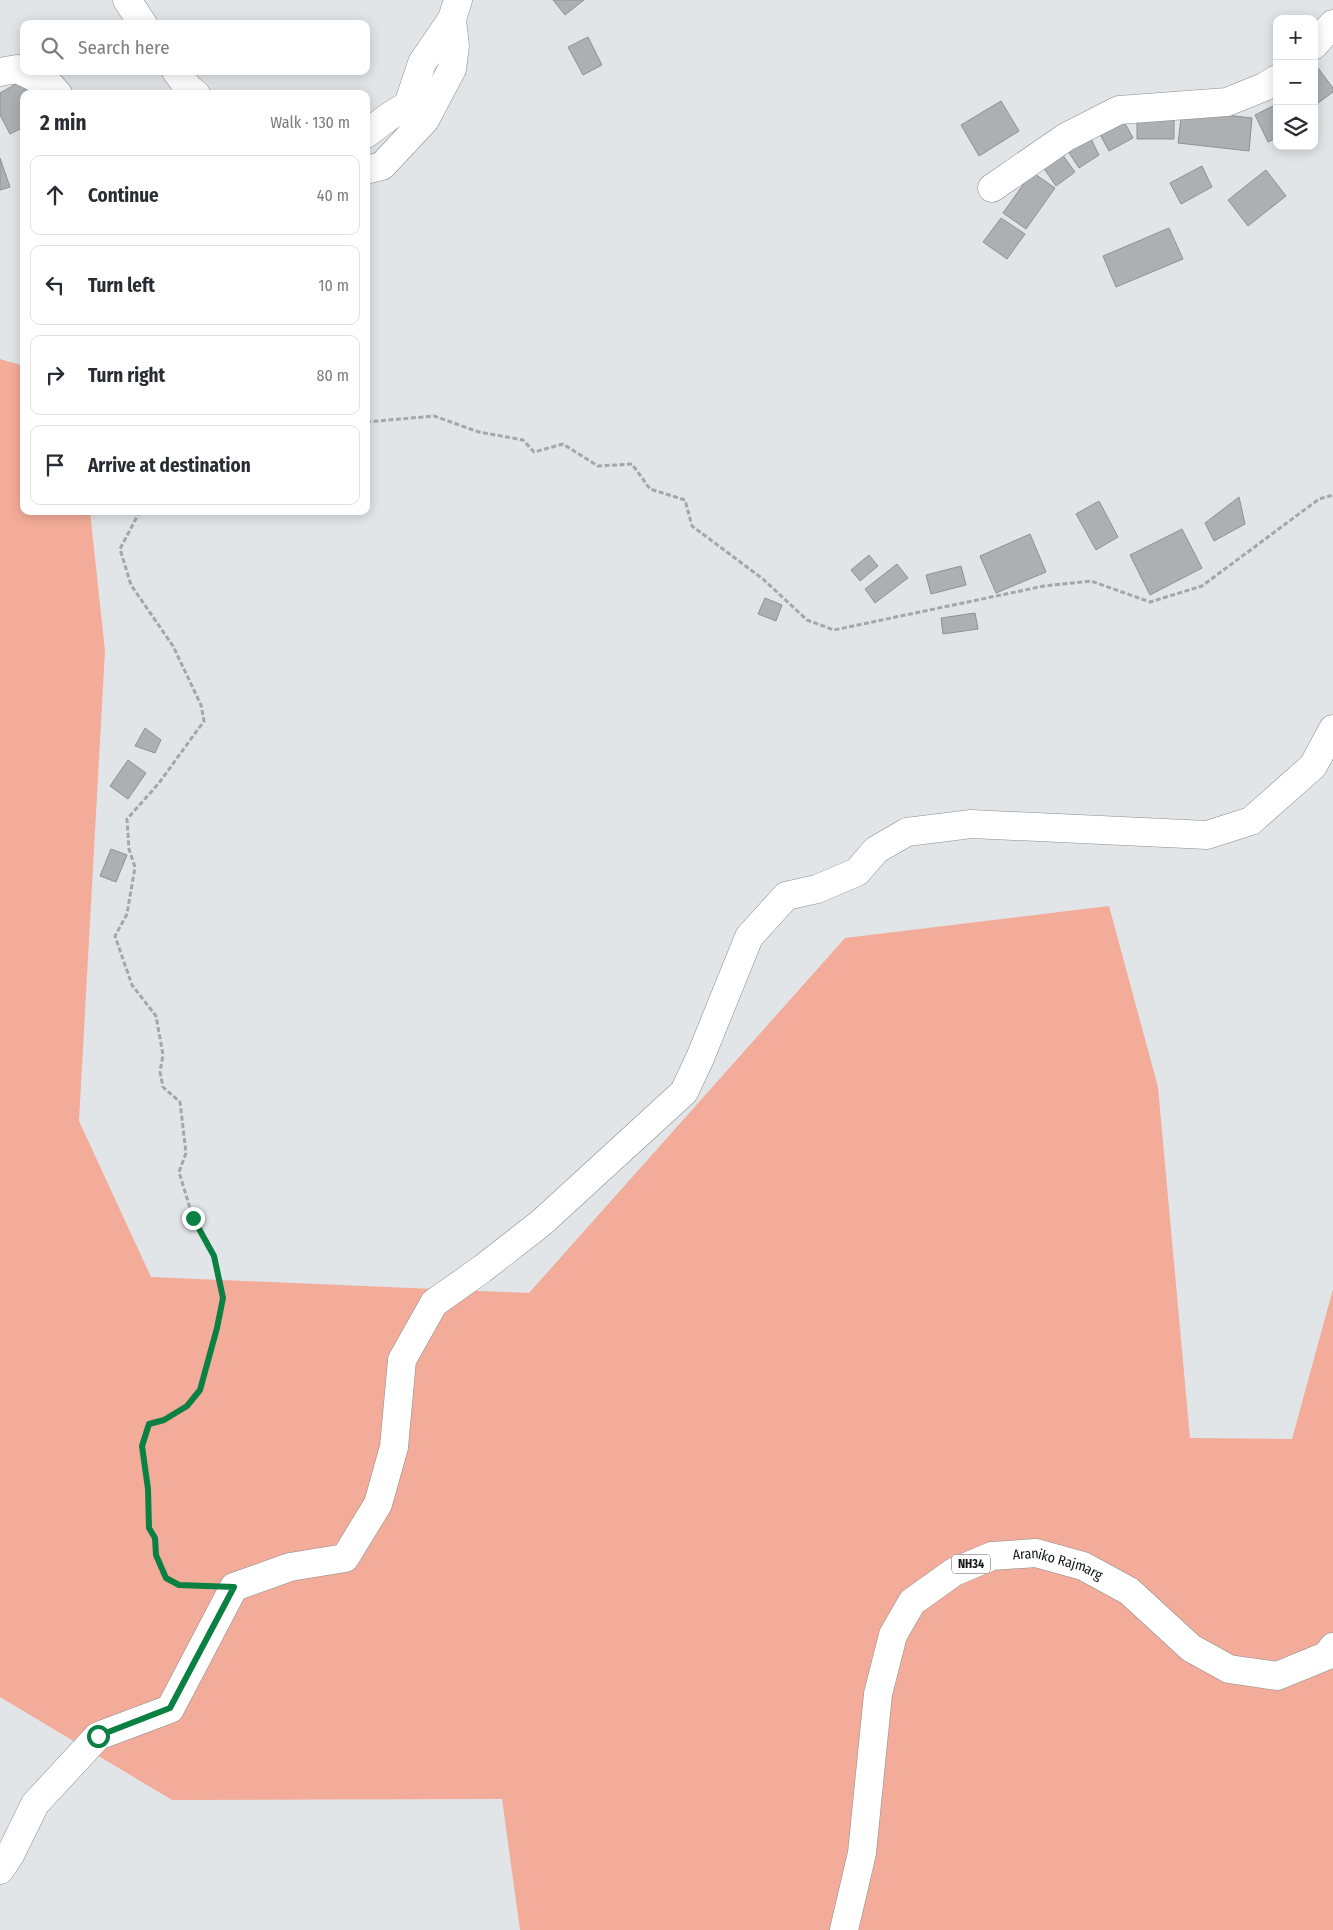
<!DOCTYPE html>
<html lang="en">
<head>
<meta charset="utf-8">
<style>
	body { margin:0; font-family:"Fira Sans Condensed",sans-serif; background:#f7f7f7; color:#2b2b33 }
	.controls { position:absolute; right:15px; top:15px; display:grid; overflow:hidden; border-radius:10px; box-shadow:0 2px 12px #0003 }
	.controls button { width:45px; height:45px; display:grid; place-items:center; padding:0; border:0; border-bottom:1px solid #e1e1e2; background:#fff; color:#2b2b33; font:25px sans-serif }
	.stop { position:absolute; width:15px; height:15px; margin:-11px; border:4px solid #0b8043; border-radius:50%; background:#fff }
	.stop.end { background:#0b8043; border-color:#fff; box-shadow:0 1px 5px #0008 }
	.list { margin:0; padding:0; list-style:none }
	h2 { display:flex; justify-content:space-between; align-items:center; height:65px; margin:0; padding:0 20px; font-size:21px }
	h2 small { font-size:16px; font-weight:400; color:#7c7c81 }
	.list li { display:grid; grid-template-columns:32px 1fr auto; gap:15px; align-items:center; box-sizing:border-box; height:80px; margin:0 10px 10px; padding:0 10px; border:1px solid #e1e1e2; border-radius:10px }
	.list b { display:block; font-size:19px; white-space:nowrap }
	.list em { font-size:16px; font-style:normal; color:#7c7c81 }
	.icon { flex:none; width:28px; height:28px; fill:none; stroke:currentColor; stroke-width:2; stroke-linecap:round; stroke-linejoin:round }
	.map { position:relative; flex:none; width:1333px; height:1930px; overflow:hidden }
	.search { position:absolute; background:#fff; box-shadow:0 2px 12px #0003; left:20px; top:20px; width:350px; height:55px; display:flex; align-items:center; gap:12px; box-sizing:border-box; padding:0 18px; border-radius:10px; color:#7c7c81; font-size:19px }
	.panel { position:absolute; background:#fff; box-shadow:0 2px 12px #0003; left:20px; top:90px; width:350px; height:425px; border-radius:10px }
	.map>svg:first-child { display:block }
	.green { fill:#f3ac99 }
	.building { fill:#adb0b3; stroke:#8f9195 }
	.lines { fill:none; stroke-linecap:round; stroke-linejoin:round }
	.street-casing { stroke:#8a8c8f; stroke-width:29 }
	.highway-casing { stroke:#8a8c8f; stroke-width:29 }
	.path { stroke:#a4a7a9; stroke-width:3; stroke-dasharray:5 2.5; stroke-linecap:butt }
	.street { stroke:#fff; stroke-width:28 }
	.highway { stroke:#fff; stroke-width:28 }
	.route { stroke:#0b8043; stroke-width:6 }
	.labels { text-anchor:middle; stroke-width:4; stroke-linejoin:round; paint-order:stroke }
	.shield { fill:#fff; stroke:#5c5d5d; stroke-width:1 }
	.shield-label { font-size:12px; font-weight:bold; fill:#161718 }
	.street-label { font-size:14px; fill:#161718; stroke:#fff }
</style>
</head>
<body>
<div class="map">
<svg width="1333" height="1930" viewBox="0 0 1333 1930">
	<rect width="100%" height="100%" fill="#e2e5e8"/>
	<path class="green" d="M0,359L24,366V511H90L105,651L79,1121L151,1277L529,1293L845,938L1109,906L1158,1087L1190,1438L1292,1439L1333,1289V1930H520L502,1799L172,1800L0,1697Z"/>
	<g class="building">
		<path d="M553,0H584L565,15Z"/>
		<path d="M588,37L602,65L583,75L568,47Z"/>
		<path d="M1318,68L1333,88V92L1314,106V71Z"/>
		<path d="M21,81L28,94H24V127L10,134L0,115V93Z"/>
		<path d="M1001,101L1019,131L979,156L961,125Z"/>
		<path d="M1277,104V138L1268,142L1255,115Z"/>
		<path d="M1182,110L1252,118L1249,151L1178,143Z"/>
		<path d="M1137,114L1174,115V139H1137Z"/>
		<path d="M1121,116L1133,138L1109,151L1097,129Z"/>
		<path d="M1088,133L1099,155L1079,168L1066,148Z"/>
		<path d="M1059,150L1075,172L1056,186L1041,164Z"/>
		<path d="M0,158L10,187L0,190Z"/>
		<path d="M1202,166L1212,187L1181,204L1170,183Z"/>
		<path d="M1266,170L1286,196L1248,226L1228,200Z"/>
		<path d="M1032,172L1055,188L1026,229L1003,213Z"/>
		<path d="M1001,218L1025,234L1007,259L983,242Z"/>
		<path d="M1169,228L1183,259L1116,287L1103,256Z"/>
		<path d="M1239,497L1245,524L1214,541L1205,523Z"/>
		<path d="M1099,501L1118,537L1096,550L1076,514Z"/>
		<path d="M1182,529L1202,568L1150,595L1130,555Z"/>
		<path d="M1030,534L1046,572L996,593L980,556Z"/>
		<path d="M869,555L878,566L860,581L851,570Z"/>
		<path d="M897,564L908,578L875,603L865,589Z"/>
		<path d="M961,566L966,585L931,594L926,575Z"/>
		<path d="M765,598L782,605L776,621L758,614Z"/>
		<path d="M975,613L978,629L943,634L941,618Z"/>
		<path d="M145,728L161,740L155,753L135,746Z"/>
		<path d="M128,760L146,773L128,799L110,786Z"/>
		<path d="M111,849L127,855L116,882L100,876Z"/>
	</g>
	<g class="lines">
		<g class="street-casing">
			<g id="street">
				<path d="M127,0L143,24"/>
				<path d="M1314,45L1333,24"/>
				<path d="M176,71L189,89L196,94"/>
				<path d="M0,72L17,69L50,85L58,94"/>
				<path d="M366,134L390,116L408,105L422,63L452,19L458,0"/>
				<path d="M366,170L382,166L425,120L452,69L455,46L452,19"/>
				<path d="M992,188L1066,137L1119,110L1227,102L1264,87L1277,79"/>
				<path d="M0,1870L10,1855L35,1804L98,1736L170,1709L234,1587L290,1567L345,1558L378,1504L394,1447L402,1360L434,1303L482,1269L541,1223L684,1092L700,1058L749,937L786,896L817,889L857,872L876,850L907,832L971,824L1207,835L1251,821L1313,766L1333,729"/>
			</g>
		</g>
		<g class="highway-casing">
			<g id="highway">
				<path id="s1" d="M844,1930L862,1853L878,1694L893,1635L912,1602L954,1572L992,1556L1036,1553L1083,1566L1129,1591L1191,1648L1229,1669L1277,1676L1326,1656L1333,1647"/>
			</g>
		</g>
		<g class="path">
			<path d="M366,422L434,416L479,432L523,440L534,452L563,444L598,466L632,464L650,489L685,500L692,526L763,579L807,620L834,630L1044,586L1091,581L1150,602L1202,586L1319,499L1333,495"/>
			<path d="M140,511L120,549L131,585L173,646L201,705L204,721L159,783L127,819L129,849L135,867L127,914L115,936L132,985L156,1016L163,1055L160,1072L163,1087L180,1102L186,1153L179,1172L193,1218L214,1256L223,1298L217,1328L200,1390L187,1406L164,1420L149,1424L141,1446L148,1489L149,1528L155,1538L156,1555L166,1578L179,1585H201"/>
		</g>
		<use href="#street" class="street"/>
		<use href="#highway" class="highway"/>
	</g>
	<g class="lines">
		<path class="route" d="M98,1736L170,1708L234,1587L179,1585L166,1578L156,1555L155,1538L149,1528L148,1489L142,1446L149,1424L164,1420L187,1406L200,1390L217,1328L223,1298L214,1256L193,1218"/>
	</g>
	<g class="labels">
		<rect class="shield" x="952" y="1554.5" width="38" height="19" rx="4"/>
		<g class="shield-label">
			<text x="971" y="1568">NH34</text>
		</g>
		<g class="street-label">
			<text dy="5" stroke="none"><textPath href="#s1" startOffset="498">Araniko Rajmarg</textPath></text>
		</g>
	</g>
</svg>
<div class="controls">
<button>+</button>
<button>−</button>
<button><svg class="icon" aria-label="layers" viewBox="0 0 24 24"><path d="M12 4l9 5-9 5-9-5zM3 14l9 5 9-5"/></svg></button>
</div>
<div class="stop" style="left:98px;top:1736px"></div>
<div class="stop end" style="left:193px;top:1218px"></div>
<div class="search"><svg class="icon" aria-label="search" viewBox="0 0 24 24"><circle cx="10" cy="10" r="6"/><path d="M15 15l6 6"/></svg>Search here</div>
<section class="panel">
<h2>2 min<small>Walk · 130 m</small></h2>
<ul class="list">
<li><svg class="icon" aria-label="ahead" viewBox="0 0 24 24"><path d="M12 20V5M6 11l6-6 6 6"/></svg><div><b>Continue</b></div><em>40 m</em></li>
<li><svg class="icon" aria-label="left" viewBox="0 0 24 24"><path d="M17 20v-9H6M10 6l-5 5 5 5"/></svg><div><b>Turn left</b></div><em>10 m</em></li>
<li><svg class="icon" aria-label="right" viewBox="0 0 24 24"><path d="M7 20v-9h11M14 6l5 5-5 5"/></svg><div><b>Turn right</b></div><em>80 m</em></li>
<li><svg class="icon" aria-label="arrive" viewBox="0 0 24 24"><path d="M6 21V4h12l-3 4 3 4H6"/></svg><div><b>Arrive at destination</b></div></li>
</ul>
</section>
</div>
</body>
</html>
